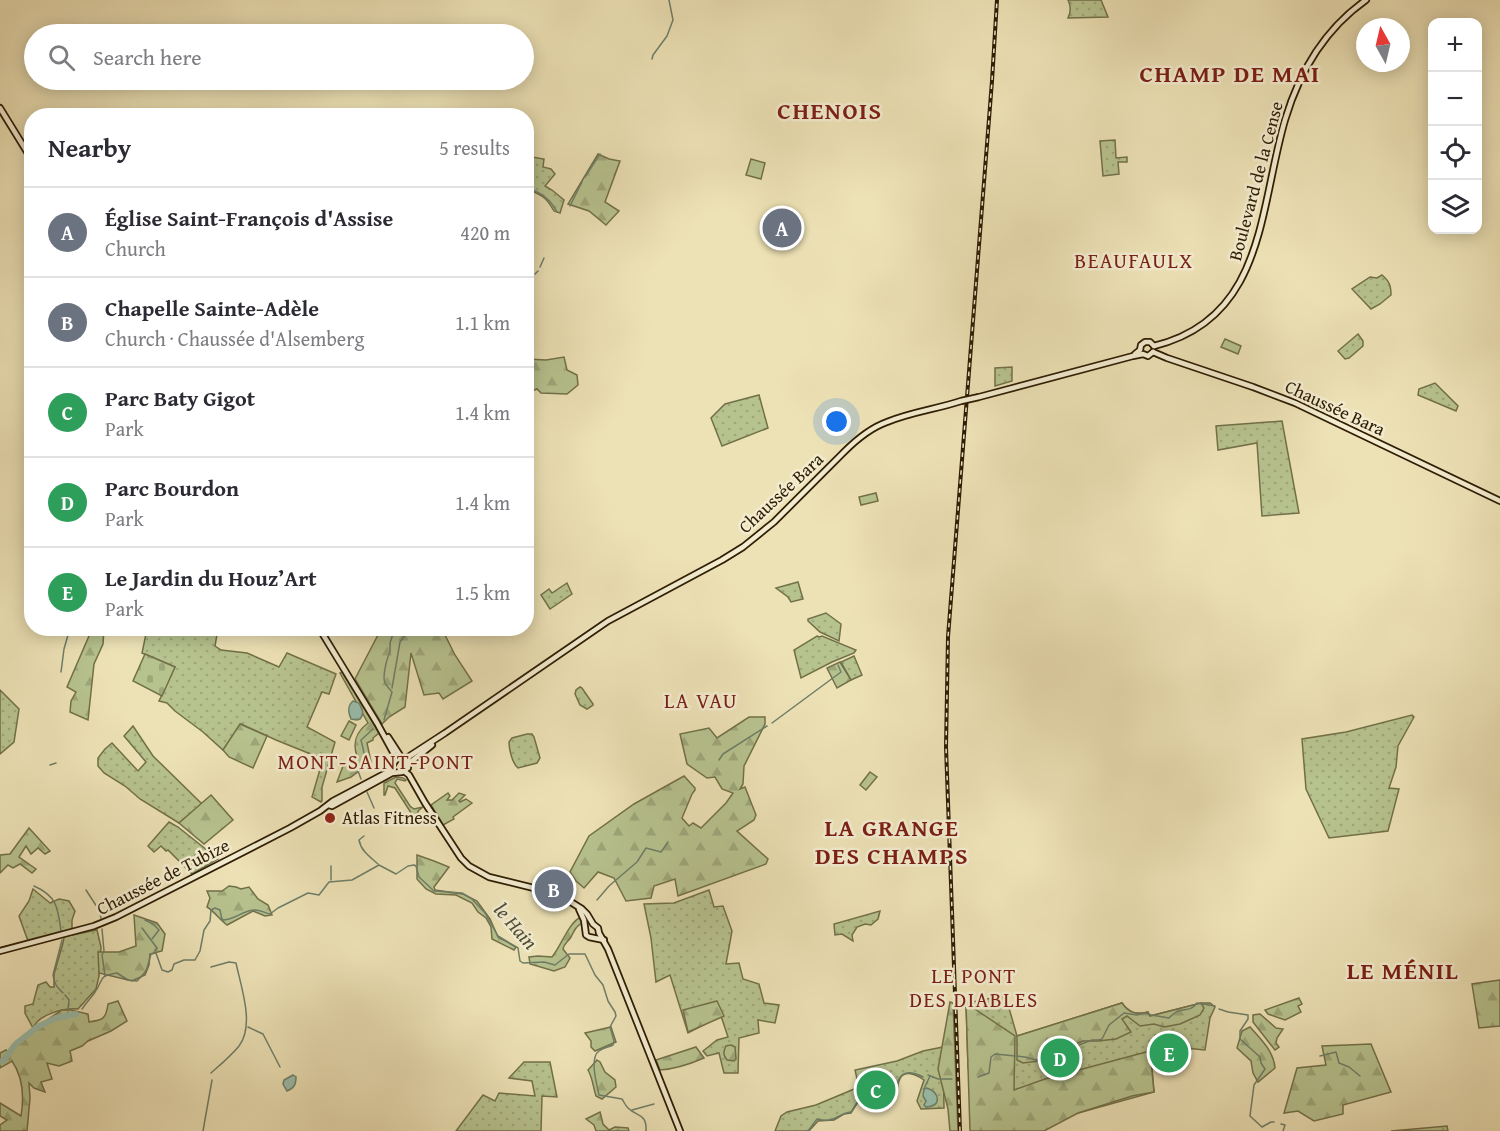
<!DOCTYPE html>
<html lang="en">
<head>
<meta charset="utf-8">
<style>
	body { margin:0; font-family:"Gentium Book Plus",serif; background:#f7f7f7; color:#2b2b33 }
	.controls { position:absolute; right:18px; top:18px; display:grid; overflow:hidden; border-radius:12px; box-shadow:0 3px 15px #0003 }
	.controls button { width:54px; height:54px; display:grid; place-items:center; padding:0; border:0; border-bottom:2px solid #e1e1e2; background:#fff; color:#2b2b33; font:30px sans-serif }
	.compass { position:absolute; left:1356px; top:18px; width:54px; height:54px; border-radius:50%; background:#fff; box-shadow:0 3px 15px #0003; rotate:352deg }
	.you { position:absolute; left:837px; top:422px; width:21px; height:21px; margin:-15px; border:4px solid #fff; border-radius:50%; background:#1a73e8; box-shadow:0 0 0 9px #1a73e833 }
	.badge { display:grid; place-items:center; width:39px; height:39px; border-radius:50%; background:#2563eb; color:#fff; font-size:20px; font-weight:700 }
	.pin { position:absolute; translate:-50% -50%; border:3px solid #fff; box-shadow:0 2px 6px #0006 }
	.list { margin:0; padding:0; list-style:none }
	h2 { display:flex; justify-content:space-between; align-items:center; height:78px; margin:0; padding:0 24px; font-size:26px }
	h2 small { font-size:20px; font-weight:400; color:#7c7c81 }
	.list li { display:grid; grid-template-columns:39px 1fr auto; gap:18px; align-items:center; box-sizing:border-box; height:90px; padding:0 24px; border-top:2px solid #e1e1e2 }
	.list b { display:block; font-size:22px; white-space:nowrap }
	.list p { margin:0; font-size:20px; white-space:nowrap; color:#7c7c81 }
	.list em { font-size:20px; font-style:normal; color:#7c7c81 }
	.icon { flex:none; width:33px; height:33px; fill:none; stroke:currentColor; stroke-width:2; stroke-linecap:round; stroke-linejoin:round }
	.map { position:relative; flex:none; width:1500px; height:1131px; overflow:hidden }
	.search { position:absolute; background:#fff; box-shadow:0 3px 15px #0003; left:24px; top:24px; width:510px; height:66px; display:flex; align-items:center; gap:15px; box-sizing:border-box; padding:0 21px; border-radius:33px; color:#7c7c81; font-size:22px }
	.panel { position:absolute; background:#fff; box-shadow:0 3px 15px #0003; left:24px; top:108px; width:510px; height:528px; border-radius:24px }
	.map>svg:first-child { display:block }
	.green { fill:url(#green-dots); stroke:#727049; stroke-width:1.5 }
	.forest { fill:url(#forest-firs); stroke:#727049; stroke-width:1.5 }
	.cemetery { fill:url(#cemetery-stones); stroke:#727049; stroke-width:1.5 }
	.pitch { fill:#b7c38f; stroke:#727049; stroke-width:1.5 }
	.water { fill:url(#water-ripples); stroke:#6e7e68; stroke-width:1.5 }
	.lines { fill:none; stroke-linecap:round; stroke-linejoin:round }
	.stream { stroke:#6e7e68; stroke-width:1.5 }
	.river { stroke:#99beac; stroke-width:6 }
	.secondary-casing { stroke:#2e1d03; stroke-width:8 }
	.secondary { stroke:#f3ecd0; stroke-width:4.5 }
	.rail-casing { stroke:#2e1d03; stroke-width:4 }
	.rail { stroke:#f3ecd0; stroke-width:1.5; stroke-dasharray:4.5; stroke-linecap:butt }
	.secondary-bridge-casing { stroke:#2e1d03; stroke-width:8; stroke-linecap:butt }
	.secondary-bridge { stroke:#f3ecd0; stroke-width:4.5 }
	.poi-dot { fill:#8f2418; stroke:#f3ecd0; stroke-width:2 }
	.labels { text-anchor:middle; stroke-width:5; stroke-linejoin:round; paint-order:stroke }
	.street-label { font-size:18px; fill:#2e1d03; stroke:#f3ecd0 }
	.poi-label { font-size:18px; fill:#2e1d03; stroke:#f3ecd0; text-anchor:start }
	.water-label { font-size:20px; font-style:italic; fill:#4e4d36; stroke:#f3ecd0 }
	.quarter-label { font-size:21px; letter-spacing:1.5px; fill:#7a1f14; stroke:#f3ecd0 }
	.district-label { font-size:24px; font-weight:bold; letter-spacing:1.5px; fill:#7a1f14; stroke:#f3ecd0 }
</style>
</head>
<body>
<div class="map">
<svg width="1500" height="1131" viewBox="0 0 1500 1131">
	<defs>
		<pattern id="green-dots" width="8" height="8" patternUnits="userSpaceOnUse" patternTransform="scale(1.5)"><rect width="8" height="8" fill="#b7c38f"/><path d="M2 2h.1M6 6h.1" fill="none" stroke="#9ea77a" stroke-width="1.8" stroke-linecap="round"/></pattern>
		<pattern id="forest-firs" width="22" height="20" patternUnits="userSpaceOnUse" patternTransform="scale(1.5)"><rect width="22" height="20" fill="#b7c38f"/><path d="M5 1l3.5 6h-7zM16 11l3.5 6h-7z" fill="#9ea77a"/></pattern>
		<pattern id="cemetery-stones" width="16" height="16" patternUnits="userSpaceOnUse" patternTransform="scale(1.5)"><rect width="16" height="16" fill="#b7c38f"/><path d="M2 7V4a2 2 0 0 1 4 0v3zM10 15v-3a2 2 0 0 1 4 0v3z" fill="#9ea77a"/></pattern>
		<pattern id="water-ripples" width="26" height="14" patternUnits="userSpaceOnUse" patternTransform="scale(1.5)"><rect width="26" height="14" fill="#99beac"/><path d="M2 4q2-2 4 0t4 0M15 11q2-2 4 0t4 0" fill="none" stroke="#84a392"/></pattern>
	</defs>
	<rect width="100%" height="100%" fill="#ede2b6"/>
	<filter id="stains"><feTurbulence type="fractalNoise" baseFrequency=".00333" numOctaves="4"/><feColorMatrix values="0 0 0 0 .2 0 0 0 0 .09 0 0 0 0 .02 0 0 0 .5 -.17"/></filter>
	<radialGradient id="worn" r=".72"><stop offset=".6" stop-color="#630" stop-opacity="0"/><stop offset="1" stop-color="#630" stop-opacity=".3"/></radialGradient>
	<g class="green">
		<path d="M1068,0H1101L1108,17L1068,18C1071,12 1071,6 1068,0Z"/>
		<path d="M1115,140L1116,158L1127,157V162H1118L1119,174L1103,176L1100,141Z"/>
		<path d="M526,156L544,159L543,167L551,169L555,174L545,186L552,190L564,200L560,213L554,211C546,197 542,195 527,189Z"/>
		<path d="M1382,275C1389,281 1391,285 1391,295L1380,304L1371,309L1352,289L1370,277L1377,278Z"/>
		<path d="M1358,334L1363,341V346L1349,358L1345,359L1338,351Z"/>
		<path d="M1012,367V381L995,386V368Z"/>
		<path d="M1435,383L1458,406L1456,411L1418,395L1419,389Z"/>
		<path d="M759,395L768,428L722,446L711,418L725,404Z"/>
		<path d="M1282,421L1299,513L1262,516L1257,443L1218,450L1216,426Z"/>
		<path d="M798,582L803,599L791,602L788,597L776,588Z"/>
		<path d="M567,583L572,594L550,609L541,595L549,589L552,593Z"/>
		<path d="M826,613L841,624L839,641L820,632L808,621V619Z"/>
		<path d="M147,629H218L215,646L221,650L247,653L279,667L287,653L336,674L329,694L322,692L307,727L335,742L322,787V801L321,802L312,797L323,759L276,740L241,724L223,750L203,732L175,711L167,703L159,701L175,667L142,653Z"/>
		<path d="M817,636L819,637L822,636L856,650L854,653L832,662L801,678L794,650Z"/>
		<path d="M854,656L862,675L851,680L841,662Z"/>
		<path d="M580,687L582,688L593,704V705L587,709L580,705L575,694L576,690Z"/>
		<path d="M0,690L19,709L14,742L0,754Z"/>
		<path d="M1412,715L1414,717L1398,746L1396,767L1389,788L1399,789L1388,831L1329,838L1306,789L1302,739L1346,732Z"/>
		<path d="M133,726L153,756L202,804L179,823L140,799L125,786L104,773L98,766V758L105,749L112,743L138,771L146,762L124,736Z"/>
		<path d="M527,734H532L534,737L540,758L537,763L518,768C512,763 509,749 509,742L512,738Z"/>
		<path d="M396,777L403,778L406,780L405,781L397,779L395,783L410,806L414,809L423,807L418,811L419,815L415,819L395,788L388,786L385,795H384V783Z"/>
		<path d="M169,822L178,827L218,859L192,874L168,850L166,851L161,846L154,852L148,846Z"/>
		<path d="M33,889L50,903L59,899L69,901L75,911L72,920V935L97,930L101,947L99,976L96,989L78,1009C64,1008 39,1014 33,1028L25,1013V1006L33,1004L38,985L46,982L50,987H54V974L63,943L65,931L28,941L19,916L29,901Z"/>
		<path d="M709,890L714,907L723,906L732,931L726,964L739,963L743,979L759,984L764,1003L779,1005L775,1023L758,1020L759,1033L739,1038L738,1073H724L719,1053L707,1056L703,1051L717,1040L728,1037L721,1016L688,1033L670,975L656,982L651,938L644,904L674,903Z"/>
		<path d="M880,911L878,919L871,925L865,924L857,927L852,935L853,941L842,934L835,935L834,924Z"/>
		<path d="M1005,994L1017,1036L1122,1003C1129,1013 1136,1015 1148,1012L1150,1016L1201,1003H1210L1215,1007L1210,1018L1205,1050L1185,1048V1059L1170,1057L1168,1068H1152L1154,1092L1071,1115L971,1131V1086L968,1067L966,1003L984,1000Z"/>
		<path d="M943,1047L944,1108L921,1109L917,1101L924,1080C917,1075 903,1068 899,1081C897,1085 898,1090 896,1095L886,1096L858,1102L851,1113L844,1114L834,1120L818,1121L809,1131H775L781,1116L787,1112L816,1105L859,1087L855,1070L897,1061L923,1051Z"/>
		<path d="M524,1062H550L557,1097L542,1096L541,1131H456L483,1095L495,1101L499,1093L535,1096L532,1081L509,1078Z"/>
	</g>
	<g class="forest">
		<path d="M598,154L609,159L620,161L605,202L619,211L606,225L589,211L568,204Z"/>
		<path d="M564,357L567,370L577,375L578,385L567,394L541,393L537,389L527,393V359L546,360Z"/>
		<path d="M92,629H104L103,644L94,664L88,720L70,712L71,701L76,692L67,687Z"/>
		<path d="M352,629H433L445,635L455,655L472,681L443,699L439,693L424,695L411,653L405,707L389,717L382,724L355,679L379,633L375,634Z"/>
		<path d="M840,662L851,680L837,688L827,668Z"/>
		<path d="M342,672L379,733L373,738V740L367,743L371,762L351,777L337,782L343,766H350L357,756C352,742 356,732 368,723L340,673Z"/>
		<path d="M749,717H765V724L744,766L743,784L740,789L745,787L756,815L754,820L737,831L768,859L766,864L678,896L675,879L654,886L651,898L626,901L614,878L598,872L584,888L576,881L570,872L589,836L634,804L684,776L695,788V790L692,794L682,818L689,826L693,823L701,828L726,803L733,793L722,789L715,777L707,778L687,764L680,734L709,728L717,738Z"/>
		<path d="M240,724L267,736L253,768L229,757L223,750Z"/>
		<path d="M448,793L450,796L447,800H452L459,793L465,795L459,801L460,802L466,799L472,803L453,817L454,819L443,825L431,805Z"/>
		<path d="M211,795L233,820L204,844L179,823Z"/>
		<path d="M29,828L50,851L45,854L38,848L31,854L26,846L19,857L36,869L32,873L20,864L13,868L8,865L0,873V855L10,854Z"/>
		<path d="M417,855L434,861L449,867L434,887L435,890L463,894L477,901L490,919L498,937L516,947L514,950L492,939L491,927L486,918L478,912L472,903L456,895L436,894L426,889L417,879Z"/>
		<path d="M229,886L236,887L241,889L249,887L258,899L268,905L272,915L265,916L253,911L227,925C219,919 215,912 207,907L210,898L207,891H222Z"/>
		<path d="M134,915L157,923L165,934L162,951L150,954L149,965L145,975L132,981L99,973L98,952H119L136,946Z"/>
		<path d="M581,917L583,922C575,928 575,929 571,937C568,942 564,943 563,949L570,958L565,967L554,971L530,964L529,957L538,956L552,957C561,946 569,922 581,917Z"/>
		<path d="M1500,980V1026L1479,1028L1472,984Z"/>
		<path d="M1299,998L1302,1004L1298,1006L1301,1012L1285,1020L1268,1014L1265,1010Z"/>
		<path d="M118,1001L127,1021L111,1031L88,1041L82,1046L70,1051L72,1061L59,1066L47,1063L52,1079L41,1082L45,1092L34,1088L29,1083L30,1098L27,1131H0V1125L7,1120L0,1116V1103L21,1116C24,1098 23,1077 12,1061L0,1068V1053L6,1050L9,1053L15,1042L62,1010H71L88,1014L89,1022C103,1020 106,1019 108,1004Z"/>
		<path d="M717,1001L724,1016L688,1032L683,1010Z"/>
		<path d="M950,1002L953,1003L958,1131H950L948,1109L938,1069Z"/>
		<path d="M966,1003L1015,1036L1014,1090L1045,1079L1150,1051L1154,1092L1132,1096L1078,1113L1044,1131H970Z"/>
		<path d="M1122,1003C1129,1013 1136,1015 1148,1012L1150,1016L1201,1003L1204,1008L1200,1015L1180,1024L1164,1027L1154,1024L1140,1026L1127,1016L1122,1019L1131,1032L1116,1039L1098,1041H1083L1053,1053L1039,1061L1023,1063L1017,1060V1036Z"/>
		<path d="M1260,1014L1276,1028L1283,1029L1277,1038L1276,1043L1279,1047L1275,1050L1253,1022V1015Z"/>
		<path d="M611,1027L616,1042L595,1051L591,1047V1041L585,1033Z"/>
		<path d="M1250,1027C1261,1039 1274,1052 1275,1068L1258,1082L1253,1073L1251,1061L1237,1048L1242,1031Z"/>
		<path d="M1371,1044L1391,1092L1343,1105V1114L1314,1121L1298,1111L1284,1113L1297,1068L1326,1065L1322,1046Z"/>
		<path d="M731,1045L735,1047L736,1059L734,1061L727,1060C723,1055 723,1052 726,1046Z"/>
		<path d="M696,1047L704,1058C690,1064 676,1069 660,1070L656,1060Z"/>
		<path d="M597,1060L600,1062L605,1072L615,1080L616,1087L602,1099L596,1096C593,1087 593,1079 588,1070Z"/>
		<path d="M600,1112L603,1124L609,1130L615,1127L628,1128L629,1131H596L594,1125L586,1119Z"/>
		<path d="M1447,1126L1448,1131H1391Z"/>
	</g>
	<path class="cemetery" d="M145,654L175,667L162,696L133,681Z"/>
	<g class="pitch">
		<path d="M751,159L765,163L761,179L746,175Z"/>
		<path d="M1225,339L1241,346L1238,354L1221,347Z"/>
		<path d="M876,493L878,501L861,505L859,497Z"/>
		<path d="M349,721L356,725L349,740L341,736Z"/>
		<path d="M870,772L877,777L866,790L860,785Z"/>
	</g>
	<g class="water">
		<path d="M353,701L359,703C362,709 365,713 360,719L357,720L351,719C348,712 347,706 353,701Z"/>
		<path d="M293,1075L296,1077C296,1085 294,1088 287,1091L283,1084L284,1080Z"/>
		<path d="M927,1088C940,1093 942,1106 926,1107L924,1105L926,1101L923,1096L924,1089Z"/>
	</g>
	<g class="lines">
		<g class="stream">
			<path d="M652,59L653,55L667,36L673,20L669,0"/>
			<path d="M585,177L600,154"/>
			<path d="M526,188C541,192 550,199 557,212"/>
			<path d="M570,206L582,182"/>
			<path d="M540,267L544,258"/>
			<path d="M535,274L538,271"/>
			<path d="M526,294L531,285"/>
			<path d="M61,672L64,649L70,628"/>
			<path d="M392,688L400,642L406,634L407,628"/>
			<path d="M384,720L392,692C390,689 387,687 385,683C382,676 387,658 390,652V643L395,628"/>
			<path d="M772,723L841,672L838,665"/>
			<path d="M719,760L723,754L767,726"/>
			<path d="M50,765L56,763"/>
			<path d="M361,779L358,771C368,761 364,753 361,740L373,729"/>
			<path d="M367,792L374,808"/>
			<path d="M364,836L359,840C361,851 370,857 378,864"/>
			<path d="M331,880V866"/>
			<path d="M34,886C57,896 58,908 61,931"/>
			<path d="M86,890L99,910L101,918"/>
			<path d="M597,900L609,886L637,862L646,848L661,852L668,842"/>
			<path d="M145,920L153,924L159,930L152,939"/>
			<path d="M142,928L157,948L155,951"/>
			<path d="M102,929L104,951L102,955L105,976"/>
			<path d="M62,940L53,975C54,984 57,987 63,993"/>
			<path d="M211,967L229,962L236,963C241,987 255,1025 239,1046C231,1056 220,1065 211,1073"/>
			<path d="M65,995L69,1000L68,1009"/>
			<path d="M82,1009C86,1003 91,998 95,992C104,980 97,976 117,973L128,980L137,981C150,968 146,969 151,954L156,953L162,970L168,972L172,970L174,964L184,960H195L200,951L204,930L210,921L211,910L215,908L220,910L222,920C236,920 242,910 255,910C260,910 265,913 270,914L278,908L308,893L319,895L329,882L352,880L379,865L396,874L408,866L414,865L416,866L419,877L434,891L462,893L472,899L485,913L498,936L518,948L520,961L523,963L544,962L555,965L569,954H585L595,975L603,985L608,1001L615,1012L616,1016L610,1027L614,1041L613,1045C609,1047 603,1048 599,1051C589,1058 597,1085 599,1095L622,1099C624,1102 625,1105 628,1108C637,1117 647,1113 646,1131"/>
			<path d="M1219,1009L1228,1012L1248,1015V1019L1240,1031V1039L1260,1057L1261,1063L1265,1069L1254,1085L1250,1116L1262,1127L1271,1122H1274"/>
			<path d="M66,1017L68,1012"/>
			<path d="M248,1027L263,1034L280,1067"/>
			<path d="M1320,1056L1336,1052L1339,1063L1349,1067L1360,1076"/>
			<path d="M928,1075L938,1079H952"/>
			<path d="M978,1077L989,1073L991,1057L995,1054L1025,1057L1036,1060L1054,1052L1068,1049L1092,1040H1099L1102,1039L1109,1025L1124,1013L1137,1015L1145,1013L1151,1015L1169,1018C1181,1004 1188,1015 1197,1003L1215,1006"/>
			<path d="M924,1089L930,1076"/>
			<path d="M632,1110L654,1104"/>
			<path d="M1281,1124L1285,1125L1283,1131"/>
			<path d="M203,1131L212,1080"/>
			<path d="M808,1131L817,1119C835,1124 836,1114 851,1112L858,1101L886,1095L896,1094C897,1090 896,1083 899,1079C904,1069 916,1073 923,1077"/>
		</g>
		<g class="river">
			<path d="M17,1043L37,1027L56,1018L76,1014"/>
			<path d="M0,1062L4,1060L14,1046"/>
		</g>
		<g class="secondary-casing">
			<g id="secondary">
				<path d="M0,108L32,160"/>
				<path d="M1154,346C1265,319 1259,209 1285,120C1299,73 1325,29 1366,0"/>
				<path d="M1153,352L1167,358L1253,387L1295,403L1500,501"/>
				<path d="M1135,354L1140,350L1141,345L1145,342H1150L1154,346"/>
				<path d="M979,397L1133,356L1143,354L1148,356L1153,352"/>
				<path d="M319,628L377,723L394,754L395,760"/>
				<path d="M388,737L401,757"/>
				<path d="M405,759L445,733L608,621L722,560L743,547L774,522L844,452C857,439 870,428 887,422C911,412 937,409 961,401"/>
				<path d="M408,764L432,745"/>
				<path d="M404,771L409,775L425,803L461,858L469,866L489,877L558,894L582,909L587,914L593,924L598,928L599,933L608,949L680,1131"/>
				<path d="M579,909L584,920L586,935L589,937L604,940"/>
				<path d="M0,951L94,926L116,917L290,828L320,811L333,801L388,772L397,758H403L408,762V768L402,772L392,773L332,806L329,805"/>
			</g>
		</g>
		<use href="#secondary" class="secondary"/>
		<g class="rail-casing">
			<path id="rail" d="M960,1131L946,747L948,637L992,81L997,0"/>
		</g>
		<use href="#rail" class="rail"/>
		<g class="secondary-bridge-casing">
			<path id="secondary-bridge" d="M961,401L979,397"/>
		</g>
		<use href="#secondary-bridge" class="secondary-bridge"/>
	</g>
	<circle class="poi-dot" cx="330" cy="818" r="6"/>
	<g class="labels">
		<g class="street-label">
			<text transform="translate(1256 181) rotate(-75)" y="6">Boulevard de la Cense</text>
			<text transform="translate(1335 408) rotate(25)" y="6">Chaussée Bara</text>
			<text transform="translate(781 493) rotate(-43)" y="6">Chaussée Bara</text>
			<text transform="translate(163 877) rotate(-27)" y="6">Chaussée de Tubize</text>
		</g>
		<g class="poi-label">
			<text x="342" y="824">Atlas Fitness</text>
		</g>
		<g class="water-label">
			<text transform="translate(516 926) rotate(49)" y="7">le Hain</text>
		</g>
		<g class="quarter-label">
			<text x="1134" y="268">BEAUFAULX</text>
			<text x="701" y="708">LA VAU</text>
			<text x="376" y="769">MONT-SAINT-PONT</text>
			<text x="974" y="983">LE PONT<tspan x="974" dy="24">DES DIABLES</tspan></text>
		</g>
		<g class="district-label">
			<text x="1230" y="82">CHAMP DE MAI</text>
			<text x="830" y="119">CHENOIS</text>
			<text x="892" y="836">LA GRANGE<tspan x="892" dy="28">DES CHAMPS</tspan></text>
			<text x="1403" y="979">LE MÉNIL</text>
		</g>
	</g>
	<rect width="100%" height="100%" filter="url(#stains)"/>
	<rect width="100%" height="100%" fill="url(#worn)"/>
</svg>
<div class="controls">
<button>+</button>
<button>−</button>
<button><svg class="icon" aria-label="locate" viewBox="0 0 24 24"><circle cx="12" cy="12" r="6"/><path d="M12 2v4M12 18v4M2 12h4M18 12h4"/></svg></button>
<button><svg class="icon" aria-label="layers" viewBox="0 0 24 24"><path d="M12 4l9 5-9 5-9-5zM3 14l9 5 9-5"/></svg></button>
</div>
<svg class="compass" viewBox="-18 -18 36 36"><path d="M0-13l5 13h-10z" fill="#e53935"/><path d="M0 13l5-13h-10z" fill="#7c7c81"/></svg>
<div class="you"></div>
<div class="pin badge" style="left:782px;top:228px;background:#6b7280">A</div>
<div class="pin badge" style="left:554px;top:889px;background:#6b7280">B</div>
<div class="pin badge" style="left:876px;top:1090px;background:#2e9e5b">C</div>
<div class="pin badge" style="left:1060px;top:1058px;background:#2e9e5b">D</div>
<div class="pin badge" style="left:1169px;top:1053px;background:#2e9e5b">E</div>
<div class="search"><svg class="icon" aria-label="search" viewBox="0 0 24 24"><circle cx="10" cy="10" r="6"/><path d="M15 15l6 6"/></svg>Search here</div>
<section class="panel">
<h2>Nearby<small>5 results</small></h2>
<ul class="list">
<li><span class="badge" style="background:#6b7280">A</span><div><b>Église Saint-François d'Assise</b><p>Church</p></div><em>420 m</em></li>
<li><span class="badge" style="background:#6b7280">B</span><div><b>Chapelle Sainte-Adèle</b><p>Church · Chaussée d'Alsemberg</p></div><em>1.1 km</em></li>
<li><span class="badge" style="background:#2e9e5b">C</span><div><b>Parc Baty Gigot</b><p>Park</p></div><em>1.4 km</em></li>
<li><span class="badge" style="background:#2e9e5b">D</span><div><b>Parc Bourdon</b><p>Park</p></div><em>1.4 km</em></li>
<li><span class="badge" style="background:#2e9e5b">E</span><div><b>Le Jardin du Houz’Art</b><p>Park</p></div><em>1.5 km</em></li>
</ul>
</section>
</div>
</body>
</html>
